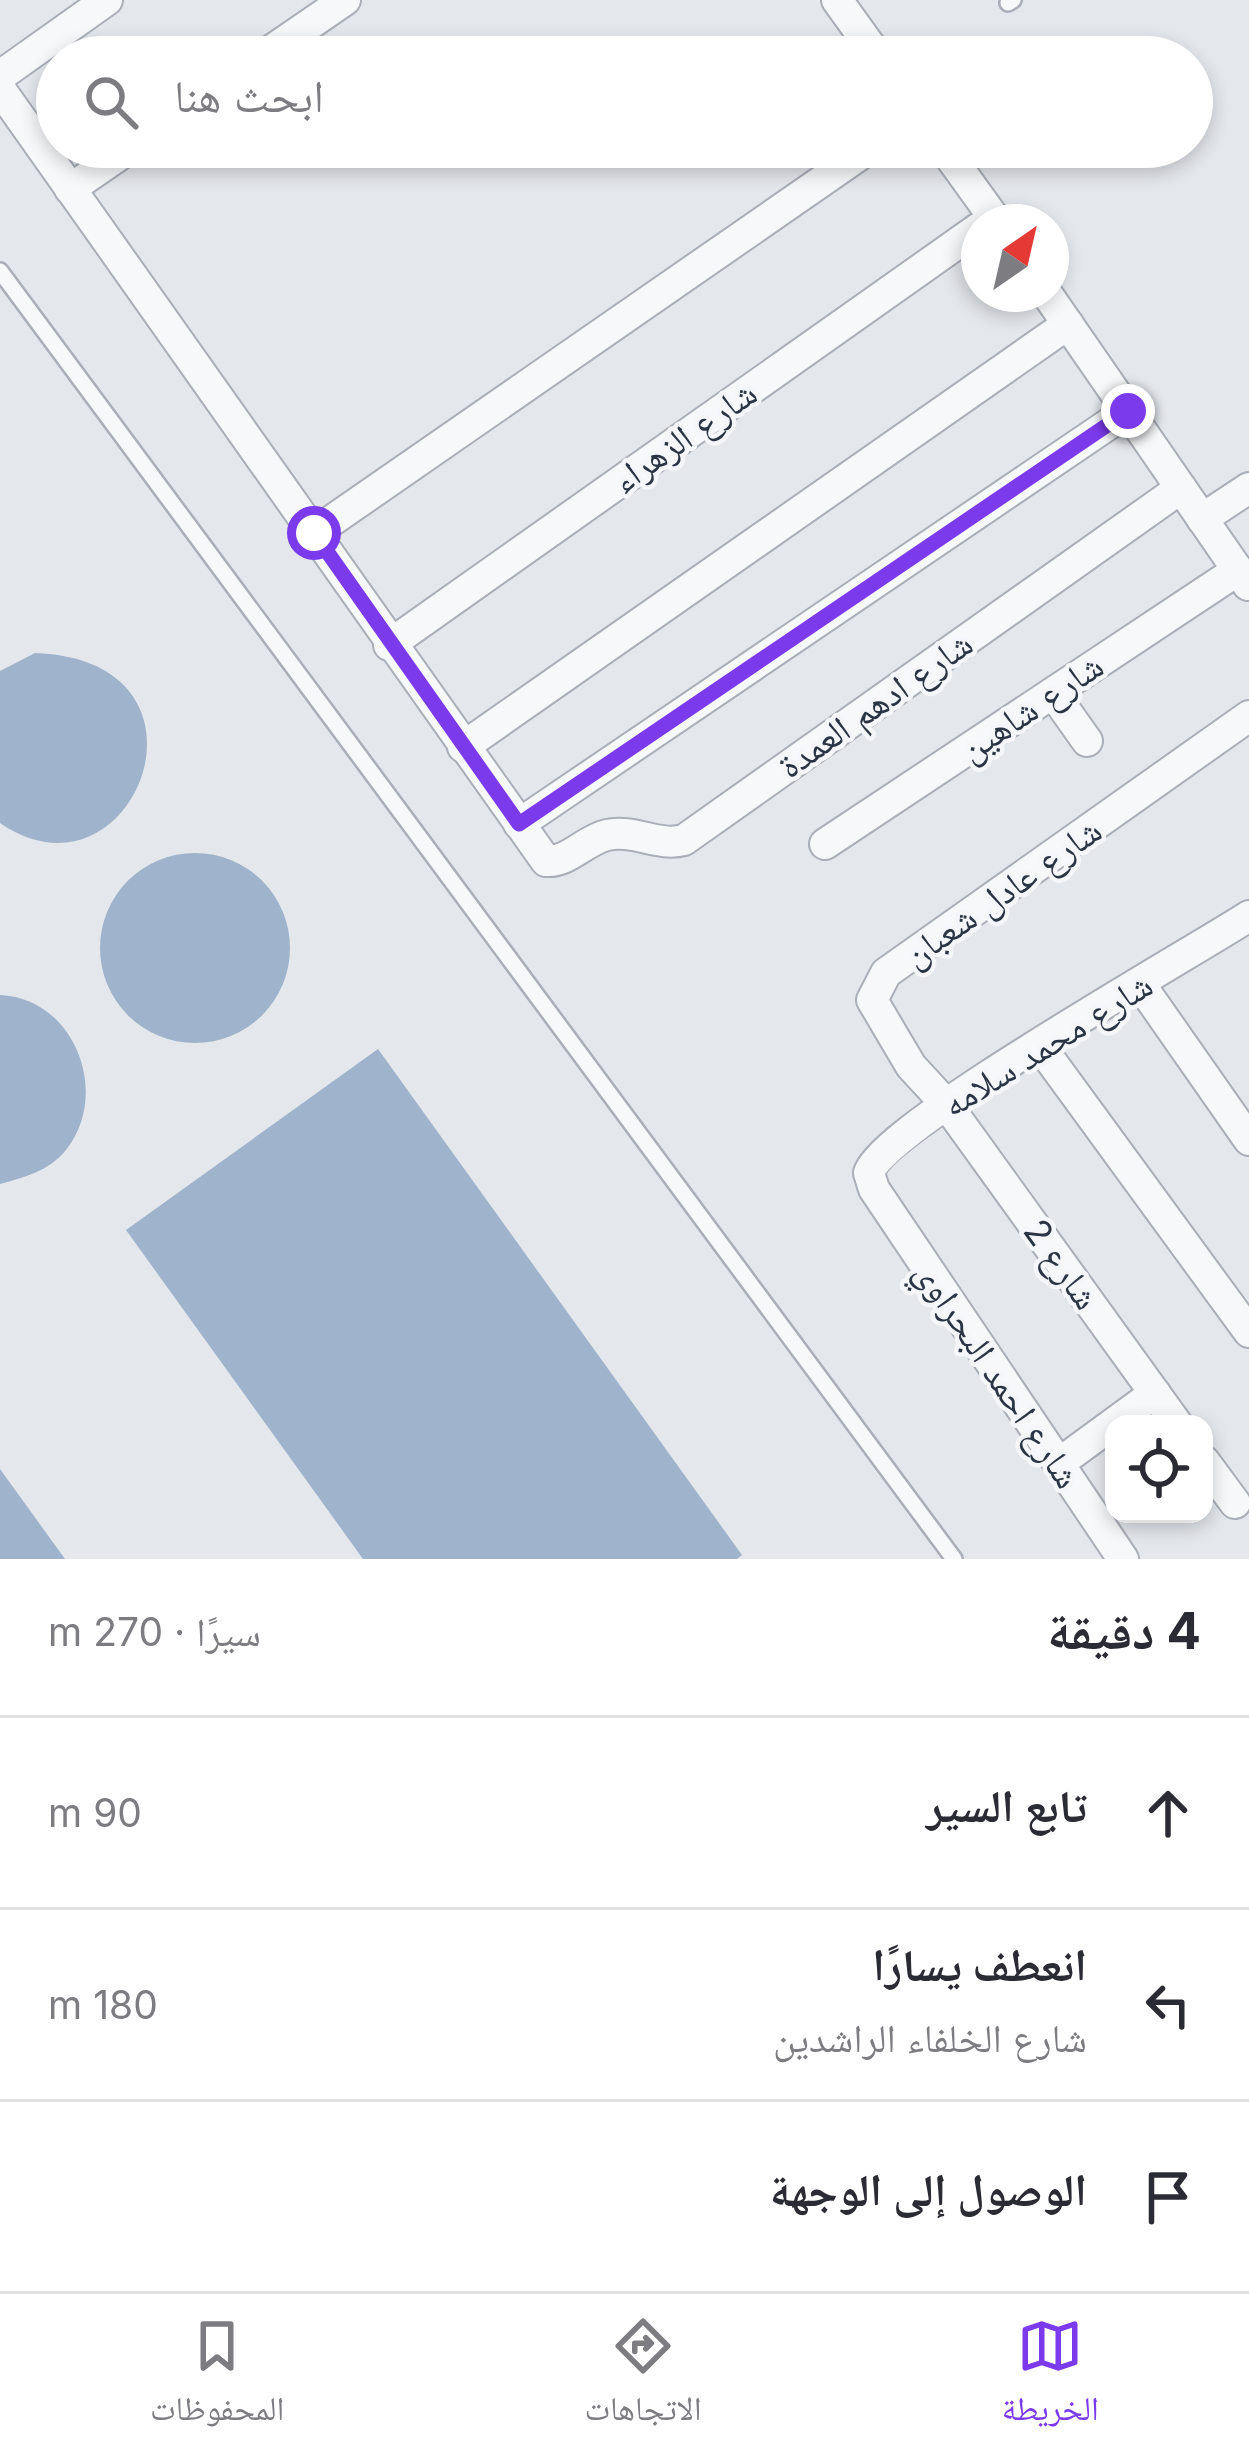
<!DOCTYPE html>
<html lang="ar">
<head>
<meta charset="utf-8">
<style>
	body { margin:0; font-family:Inter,"Noto Naskh Arabic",sans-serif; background:#f2f2f3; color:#2b2b33; direction:rtl }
	.controls { position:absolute; right:36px; bottom:36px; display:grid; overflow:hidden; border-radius:24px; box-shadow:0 6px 18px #0003 }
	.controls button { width:108px; height:108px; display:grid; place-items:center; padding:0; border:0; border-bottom:3px solid #e1e1e2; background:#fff; color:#2b2b33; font:60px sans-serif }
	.compass { position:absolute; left:961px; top:204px; width:108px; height:108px; border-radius:50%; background:#fff; box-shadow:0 6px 18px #0003; rotate:34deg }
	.stop { position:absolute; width:36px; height:36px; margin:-27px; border:9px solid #7c3aed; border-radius:50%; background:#fff }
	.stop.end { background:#7c3aed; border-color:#fff; box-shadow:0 3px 12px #0008 }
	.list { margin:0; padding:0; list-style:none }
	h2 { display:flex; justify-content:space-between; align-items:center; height:156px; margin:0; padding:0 48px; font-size:51px }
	h2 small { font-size:39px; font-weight:400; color:#7c7c81 }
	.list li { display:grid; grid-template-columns:78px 1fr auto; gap:36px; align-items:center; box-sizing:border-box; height:192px; padding:0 48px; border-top:3px solid #e1e1e2 }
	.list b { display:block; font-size:45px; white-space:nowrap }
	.list p { margin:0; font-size:39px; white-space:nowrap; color:#7c7c81 }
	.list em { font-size:39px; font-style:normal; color:#7c7c81 }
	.icon { flex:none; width:66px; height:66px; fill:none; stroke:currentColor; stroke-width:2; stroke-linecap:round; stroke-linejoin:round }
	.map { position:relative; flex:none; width:1249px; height:1559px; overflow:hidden; direction:ltr }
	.search { position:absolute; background:#fff; box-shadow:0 6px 18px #0003; left:36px; right:36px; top:36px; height:132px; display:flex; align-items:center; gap:30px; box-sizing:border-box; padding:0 42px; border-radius:66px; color:#7c7c81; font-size:45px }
	.sheet { height:732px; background:#fff }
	nav { display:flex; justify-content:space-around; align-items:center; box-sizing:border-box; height:168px; border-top:3px solid #e1e1e2; background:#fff; font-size:33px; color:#7c7c81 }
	nav a { display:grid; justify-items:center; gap:6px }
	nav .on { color:#7c3aed }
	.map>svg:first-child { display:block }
	.water { fill:#9fb4cc }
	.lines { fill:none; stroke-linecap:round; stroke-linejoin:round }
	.service-casing { stroke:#a9aeb7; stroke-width:20 }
	.minor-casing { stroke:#a9aeb7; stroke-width:34 }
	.service { stroke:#f7f8fa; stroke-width:15 }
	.minor { stroke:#f7f8fa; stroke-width:30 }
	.route { stroke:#7c3aed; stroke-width:15 }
	.labels { text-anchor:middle; stroke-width:9; stroke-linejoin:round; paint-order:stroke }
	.street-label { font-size:36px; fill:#2b3445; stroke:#f4f6f9 }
</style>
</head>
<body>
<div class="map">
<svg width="1249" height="1559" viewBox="0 0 1249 1559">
	<rect width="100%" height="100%" fill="#e4e7ec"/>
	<g class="water">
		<path d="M35,653C234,660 133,915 0,823V671Z"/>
		<circle cx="195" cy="948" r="95"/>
		<path d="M0,995C75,998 111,1094 66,1150C49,1171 25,1177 0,1184Z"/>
		<path d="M378,1049L742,1555L737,1559H363L126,1230Z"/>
		<path d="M0,1469L65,1559H0Z"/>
	</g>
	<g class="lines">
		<g class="service-casing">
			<g id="service">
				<path d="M1008,3L1013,0"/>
				<path d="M0,271L954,1559"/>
			</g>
		</g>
		<g class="minor-casing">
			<g id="minor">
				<path d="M837,0L878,57"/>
				<path d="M262,57L345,0"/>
				<path d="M0,76L107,0"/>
				<path d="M0,89L546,861C568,863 585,840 607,835C634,829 658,847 684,840L1181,488"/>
				<path d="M943,147L997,222"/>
				<path d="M70,189L131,147"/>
				<path d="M1047,294L1248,585"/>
				<path d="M1202,519L1249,488"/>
				<path d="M314,533L871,147"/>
				<path d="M389,645L979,228"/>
				<path d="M1053,693L1087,741"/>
				<path d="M463,747L1068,324"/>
				<path d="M519,824L1128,411"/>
				<path d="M825,844L1238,570"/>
				<path d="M1140,984L1249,1140"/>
				<path d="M1040,1046L1249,1332"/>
				<path d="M1177,1424L947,1105L911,1066L872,1000L886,973L1249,716"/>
				<path d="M1204,1461L1235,1503"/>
				<path d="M1058,1464L1155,1393"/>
				<path d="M1123,1559L874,1189L869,1173C880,1129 1192,953 1249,916"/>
			</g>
		</g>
		<use href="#service" class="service"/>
		<use href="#minor" class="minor"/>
	</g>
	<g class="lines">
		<path class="route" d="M314,533L519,824L1128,411"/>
	</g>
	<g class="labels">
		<g class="street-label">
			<text transform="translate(684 436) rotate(-35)" y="13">شارع الزهراء</text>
			<text transform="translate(875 704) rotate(-35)" y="13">شارع ادهم العمدة</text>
			<text transform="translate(1031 707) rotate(-34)" y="13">شارع شاهين</text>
			<text transform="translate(1002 892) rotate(-35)" y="13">شارع عادل شعبان</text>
			<text transform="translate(1047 1044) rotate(-32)" y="13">شارع محمد سلامه</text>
			<text transform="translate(1062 1264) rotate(54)" y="13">شارع 2</text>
			<text transform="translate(998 1374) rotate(56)" y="13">شارع احمد البحراوي</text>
		</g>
	</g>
</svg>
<div class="controls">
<button><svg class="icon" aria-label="locate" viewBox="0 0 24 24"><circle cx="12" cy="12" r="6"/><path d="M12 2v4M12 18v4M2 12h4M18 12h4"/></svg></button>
</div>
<svg class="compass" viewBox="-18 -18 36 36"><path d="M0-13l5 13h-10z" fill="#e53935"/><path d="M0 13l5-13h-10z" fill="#7c7c81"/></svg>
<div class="stop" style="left:314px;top:533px"></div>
<div class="stop end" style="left:1128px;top:411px"></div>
<div class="search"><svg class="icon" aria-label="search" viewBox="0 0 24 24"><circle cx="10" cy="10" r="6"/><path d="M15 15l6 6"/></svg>ابحث هنا</div>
</div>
<section class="sheet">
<h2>4 دقيقة<small>سيرًا · 270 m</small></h2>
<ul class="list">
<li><svg class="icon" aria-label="ahead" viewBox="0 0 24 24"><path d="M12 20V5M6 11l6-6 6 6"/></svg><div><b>تابع السير</b></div><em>90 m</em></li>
<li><svg class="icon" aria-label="left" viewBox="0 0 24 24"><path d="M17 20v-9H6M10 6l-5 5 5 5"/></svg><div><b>انعطف يسارًا</b><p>شارع الخلفاء الراشدين</p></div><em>180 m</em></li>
<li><svg class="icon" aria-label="arrive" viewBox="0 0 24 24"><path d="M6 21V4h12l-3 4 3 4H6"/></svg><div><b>الوصول إلى الوجهة</b></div></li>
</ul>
</section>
<nav>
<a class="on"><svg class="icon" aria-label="map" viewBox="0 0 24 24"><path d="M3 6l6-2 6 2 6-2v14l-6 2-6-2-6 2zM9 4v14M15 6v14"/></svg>الخريطة</a>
<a><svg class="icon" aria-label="directions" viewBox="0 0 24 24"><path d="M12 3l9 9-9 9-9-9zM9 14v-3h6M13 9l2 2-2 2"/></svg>الاتجاهات</a>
<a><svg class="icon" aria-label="saved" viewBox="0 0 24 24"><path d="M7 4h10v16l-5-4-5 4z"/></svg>المحفوظات</a>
</nav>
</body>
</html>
